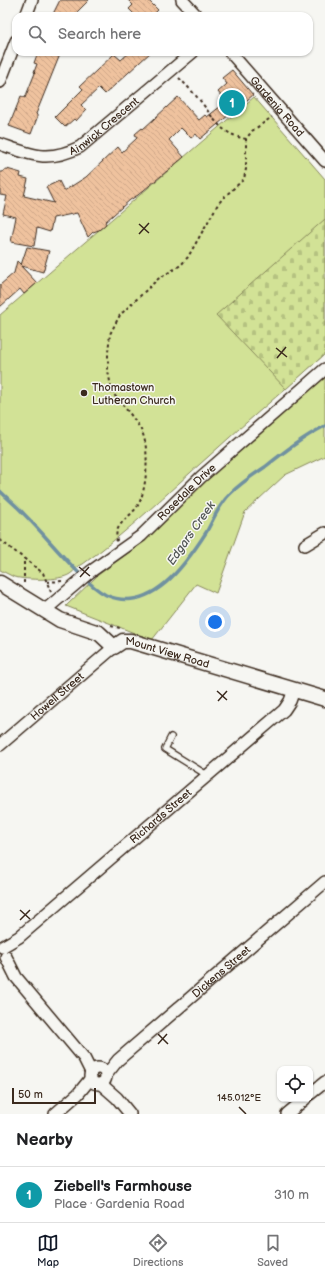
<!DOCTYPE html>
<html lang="en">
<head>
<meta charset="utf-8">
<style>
	body { margin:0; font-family:"Balsamiq Sans",sans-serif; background:#f2f2f2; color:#202124 }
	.controls { position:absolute; right:12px; bottom:12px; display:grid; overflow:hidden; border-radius:8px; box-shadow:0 1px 3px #0004 }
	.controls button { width:36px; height:36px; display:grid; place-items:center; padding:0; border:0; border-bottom:1px solid #e0e0e0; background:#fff; color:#202124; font:20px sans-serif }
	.scale { position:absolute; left:12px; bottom:10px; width:84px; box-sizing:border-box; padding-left:4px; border:2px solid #3b2a1e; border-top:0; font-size:11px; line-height:14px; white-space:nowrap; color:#3b2a1e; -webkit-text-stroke:3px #f6f6f2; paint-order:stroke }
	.you { position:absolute; left:215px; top:622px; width:14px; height:14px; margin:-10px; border:3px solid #fff; border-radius:50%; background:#1a73e8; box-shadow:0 0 0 6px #1a73e833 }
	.badge { display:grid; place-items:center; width:26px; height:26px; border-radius:50%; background:#111827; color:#fff; font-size:13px; font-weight:700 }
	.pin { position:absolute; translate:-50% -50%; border:2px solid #fff; box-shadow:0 1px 4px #0006 }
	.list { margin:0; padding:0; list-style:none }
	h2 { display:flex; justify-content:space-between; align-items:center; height:52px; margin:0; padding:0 16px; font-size:17px }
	h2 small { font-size:13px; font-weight:400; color:#757577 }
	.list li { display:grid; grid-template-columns:26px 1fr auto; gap:12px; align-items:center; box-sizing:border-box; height:56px; padding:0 16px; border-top:1px solid #e0e0e0 }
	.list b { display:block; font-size:15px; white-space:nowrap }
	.list p { margin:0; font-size:13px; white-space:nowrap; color:#757577 }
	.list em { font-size:13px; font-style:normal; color:#757577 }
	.icon { flex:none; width:22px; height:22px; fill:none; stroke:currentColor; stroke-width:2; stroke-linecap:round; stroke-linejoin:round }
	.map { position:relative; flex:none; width:325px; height:1114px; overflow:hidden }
	.search { position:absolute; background:#fff; box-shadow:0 1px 3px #0004; left:12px; right:12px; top:12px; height:44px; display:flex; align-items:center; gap:10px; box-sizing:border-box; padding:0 14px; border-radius:12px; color:#757577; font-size:15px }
	.sheet { height:108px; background:#fff }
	nav { display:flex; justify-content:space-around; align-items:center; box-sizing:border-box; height:56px; border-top:1px solid #e0e0e0; background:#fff; font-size:11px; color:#757577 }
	nav a { display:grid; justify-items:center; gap:2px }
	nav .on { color:#111827 }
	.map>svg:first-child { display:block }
	.green { fill:#d2e296; stroke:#86865a }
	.cemetery { fill:url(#cemetery-stones); stroke:#86865a }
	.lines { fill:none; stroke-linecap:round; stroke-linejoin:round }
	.stream { stroke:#7091a0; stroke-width:3.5 }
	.building { fill:url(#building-back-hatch); stroke:#3b2a1e }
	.service-casing { stroke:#3b2a1e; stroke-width:8 }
	.minor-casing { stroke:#3b2a1e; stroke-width:14 }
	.tertiary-casing { stroke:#3b2a1e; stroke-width:17 }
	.path { stroke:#3b2a1e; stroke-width:2; stroke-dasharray:3 3; stroke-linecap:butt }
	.service { stroke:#f6f6f2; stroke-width:5.5 }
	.minor { stroke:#f6f6f2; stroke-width:11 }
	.tertiary { stroke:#f6f6f2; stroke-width:14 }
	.ticks { fill:none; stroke:#3b2a1e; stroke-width:1.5 }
	.poi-dot { fill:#3b2a1e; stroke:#f6f6f2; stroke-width:1.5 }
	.labels { text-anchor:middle; stroke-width:3; stroke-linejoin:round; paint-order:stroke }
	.street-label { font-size:11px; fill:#3b2a1e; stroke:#f6f6f2 }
	.poi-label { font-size:11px; fill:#3b2a1e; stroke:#f6f6f2; text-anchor:start }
	.water-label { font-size:12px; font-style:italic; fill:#515554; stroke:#f6f6f2 }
	.ticks-label { font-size:10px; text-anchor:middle; fill:#3b2a1e; stroke:#f6f6f2; stroke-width:3; stroke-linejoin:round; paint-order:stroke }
</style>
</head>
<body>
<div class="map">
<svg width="325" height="1114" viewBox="0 0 325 1114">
	<defs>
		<pattern id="cemetery-stones" width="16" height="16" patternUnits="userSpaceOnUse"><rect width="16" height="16" fill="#d2e296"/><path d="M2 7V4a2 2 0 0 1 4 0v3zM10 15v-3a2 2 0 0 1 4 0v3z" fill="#b5c281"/></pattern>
		<pattern id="building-back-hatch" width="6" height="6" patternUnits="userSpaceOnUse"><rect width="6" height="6" fill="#efc29e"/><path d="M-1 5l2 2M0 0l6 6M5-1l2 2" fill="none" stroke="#cea788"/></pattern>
	</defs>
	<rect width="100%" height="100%" fill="#f6f6f2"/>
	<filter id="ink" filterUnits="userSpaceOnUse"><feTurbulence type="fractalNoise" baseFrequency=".025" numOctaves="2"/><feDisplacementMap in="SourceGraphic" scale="8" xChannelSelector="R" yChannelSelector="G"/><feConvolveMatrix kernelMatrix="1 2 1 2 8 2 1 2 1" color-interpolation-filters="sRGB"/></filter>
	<g filter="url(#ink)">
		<g class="green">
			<path d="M254,97L325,179V354C287,388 247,421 209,456C167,493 128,532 83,564C77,566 75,571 70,574C60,581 27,580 14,577C9,575 5,572 0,570V315Z"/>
			<path d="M325,374V456L285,475L245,512L216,593L196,584L152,640L66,606L98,575L132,550L205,481Z"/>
		</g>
		<path class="cemetery" d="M325,219V354L286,389L216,315Z"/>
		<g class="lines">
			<path class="stream" d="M0,491C8,499 17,506 24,514C42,532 58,552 76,570C85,579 94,589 106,595C151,615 186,564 207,531C214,518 220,503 231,493C241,483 253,475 265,467C284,452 303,437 325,426"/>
		</g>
		<g class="building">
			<path d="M60,0H89L73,16H52Z"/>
			<path d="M128,0H148L158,10L152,16H136L129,9L133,5Z"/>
			<path d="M38,52H61L36,114L37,115V118L31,134L9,126L21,96L25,98L35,73L34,72L37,64L34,63Z"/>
			<path d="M130,52H151L105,94L99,88L81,105L86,110L76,121L74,119L65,127L55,117L83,89L80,86L114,54L121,60Z"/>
			<path d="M232,70L253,95L200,139L196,134L191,138L181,128L169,140L184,157L138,195L130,200L105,222L106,224L99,230L93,232L88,237L77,213L53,218L50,232L37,228L34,246L11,242L16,217L3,214L7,196L0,195V172H3L4,170L7,169L21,173L20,177L28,179L24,196L54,203L46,187L59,181L64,191L86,177L118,147L122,152L137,138L135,134L142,128L143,129L178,97L199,120L205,115L207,117L226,102L218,92L227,84L222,78Z"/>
			<path d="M27,247L49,251L43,272L21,266L37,283L24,294L20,289L0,307V285L14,273L17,261L21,265Z"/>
		</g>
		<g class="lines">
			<g class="service-casing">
				<path id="service" d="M171,737L165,749L207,775"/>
			</g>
			<g class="minor-casing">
				<g id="minor">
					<path d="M182,0L197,16"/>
					<path d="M26,16L32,0"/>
					<path id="s1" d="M230,52L325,161"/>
					<path d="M0,82L16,41"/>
					<path id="s2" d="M0,144C32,155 47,163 80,147L193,52"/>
					<path d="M305,545L325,533"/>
					<path id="s3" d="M44,611L90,572L141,536L201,477L325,369"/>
					<path id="s4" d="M0,745L114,647"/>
					<path id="s5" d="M2,947L19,937L284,710L290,701L294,690"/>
					<path d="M6,957L16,977L84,1058L91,1072"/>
					<circle cx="98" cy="1076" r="8"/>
					<path id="s6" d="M106,1075L118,1060L325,882"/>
					<path d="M101,1084L117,1098L130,1114"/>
					<path d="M310,1094L325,1082"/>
					<path d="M55,1114L78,1094L91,1078"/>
					<path d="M287,1114L305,1099"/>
				</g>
			</g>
			<g class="tertiary-casing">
				<g id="tertiary">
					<path id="s7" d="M0,583L60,620L99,633L114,647L123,641H131L325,699"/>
				</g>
			</g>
			<g class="path">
				<path d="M179,78C187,86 195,94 202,103C216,122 222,134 246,139"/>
				<path d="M0,540L43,573L51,592"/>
				<path d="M116,541L117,540C113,525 129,518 137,507C147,492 150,449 142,432C135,418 122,405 112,392L108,371V352L110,334L120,315L158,279L181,265L188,257L218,204L225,196L244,179L246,169V139L252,131L272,117"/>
				<path d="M47,582L62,581"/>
				<path d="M24,583V558"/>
				<path d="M111,626L120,628"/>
			</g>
			<use href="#service" class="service"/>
			<use href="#minor" class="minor"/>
			<use href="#tertiary" class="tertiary"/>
		</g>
	</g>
	<path class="ticks" d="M139,224L149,233M139,234L149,223M276,348L287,357M277,358L286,347M79,567L90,576M80,577L89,567M217,691L227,700M218,701L227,691M20,910L30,919M20,920L30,910M158,1034L168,1044M158,1044L167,1034M239,1107L246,1114"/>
	<circle class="poi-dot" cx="84" cy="393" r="4"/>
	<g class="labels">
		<g class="street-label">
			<text dy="4" stroke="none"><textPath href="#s1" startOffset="72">Gardenia Road</textPath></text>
			<text dy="4" stroke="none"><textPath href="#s2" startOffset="115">Ainwick Crescent</textPath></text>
			<text dy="4" stroke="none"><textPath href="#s3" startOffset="186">Rosedale Drive</textPath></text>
			<text dy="4" stroke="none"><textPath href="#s7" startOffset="189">Mount View Road</textPath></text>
			<text dy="4" stroke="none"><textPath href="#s4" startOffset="75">Howell Street</textPath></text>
			<text dy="4" stroke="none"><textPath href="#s5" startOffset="206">Richards Street</textPath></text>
			<text dy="4" stroke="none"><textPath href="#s6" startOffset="155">Dickens Street</textPath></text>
		</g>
		<g class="poi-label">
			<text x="92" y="391">Thomastown<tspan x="92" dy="13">Lutheran Church</tspan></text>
		</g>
		<g class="water-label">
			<text transform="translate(191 533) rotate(-55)" y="4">Edgars Creek</text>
		</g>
	</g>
	<g class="ticks-label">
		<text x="239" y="1101">145.012°E</text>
	</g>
</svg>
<div class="controls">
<button><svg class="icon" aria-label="locate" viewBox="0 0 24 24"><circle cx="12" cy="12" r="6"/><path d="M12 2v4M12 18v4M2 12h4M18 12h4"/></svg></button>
</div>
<div class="scale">50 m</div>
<div class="you"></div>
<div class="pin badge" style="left:232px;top:103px;background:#0f9aa8">1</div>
<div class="search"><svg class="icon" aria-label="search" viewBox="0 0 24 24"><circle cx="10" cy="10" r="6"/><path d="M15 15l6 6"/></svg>Search here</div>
</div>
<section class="sheet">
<h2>Nearby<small></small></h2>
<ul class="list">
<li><span class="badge" style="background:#0f9aa8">1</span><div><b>Ziebell's Farmhouse</b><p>Place · Gardenia Road</p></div><em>310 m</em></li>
</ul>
</section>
<nav>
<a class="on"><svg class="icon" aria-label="map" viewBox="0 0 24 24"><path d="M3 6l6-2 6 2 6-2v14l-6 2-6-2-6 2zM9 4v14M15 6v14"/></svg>Map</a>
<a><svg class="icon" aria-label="directions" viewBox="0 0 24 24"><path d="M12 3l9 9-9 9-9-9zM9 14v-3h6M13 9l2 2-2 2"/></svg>Directions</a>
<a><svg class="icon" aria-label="saved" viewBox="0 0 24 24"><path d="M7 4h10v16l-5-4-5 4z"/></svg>Saved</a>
</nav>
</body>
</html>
